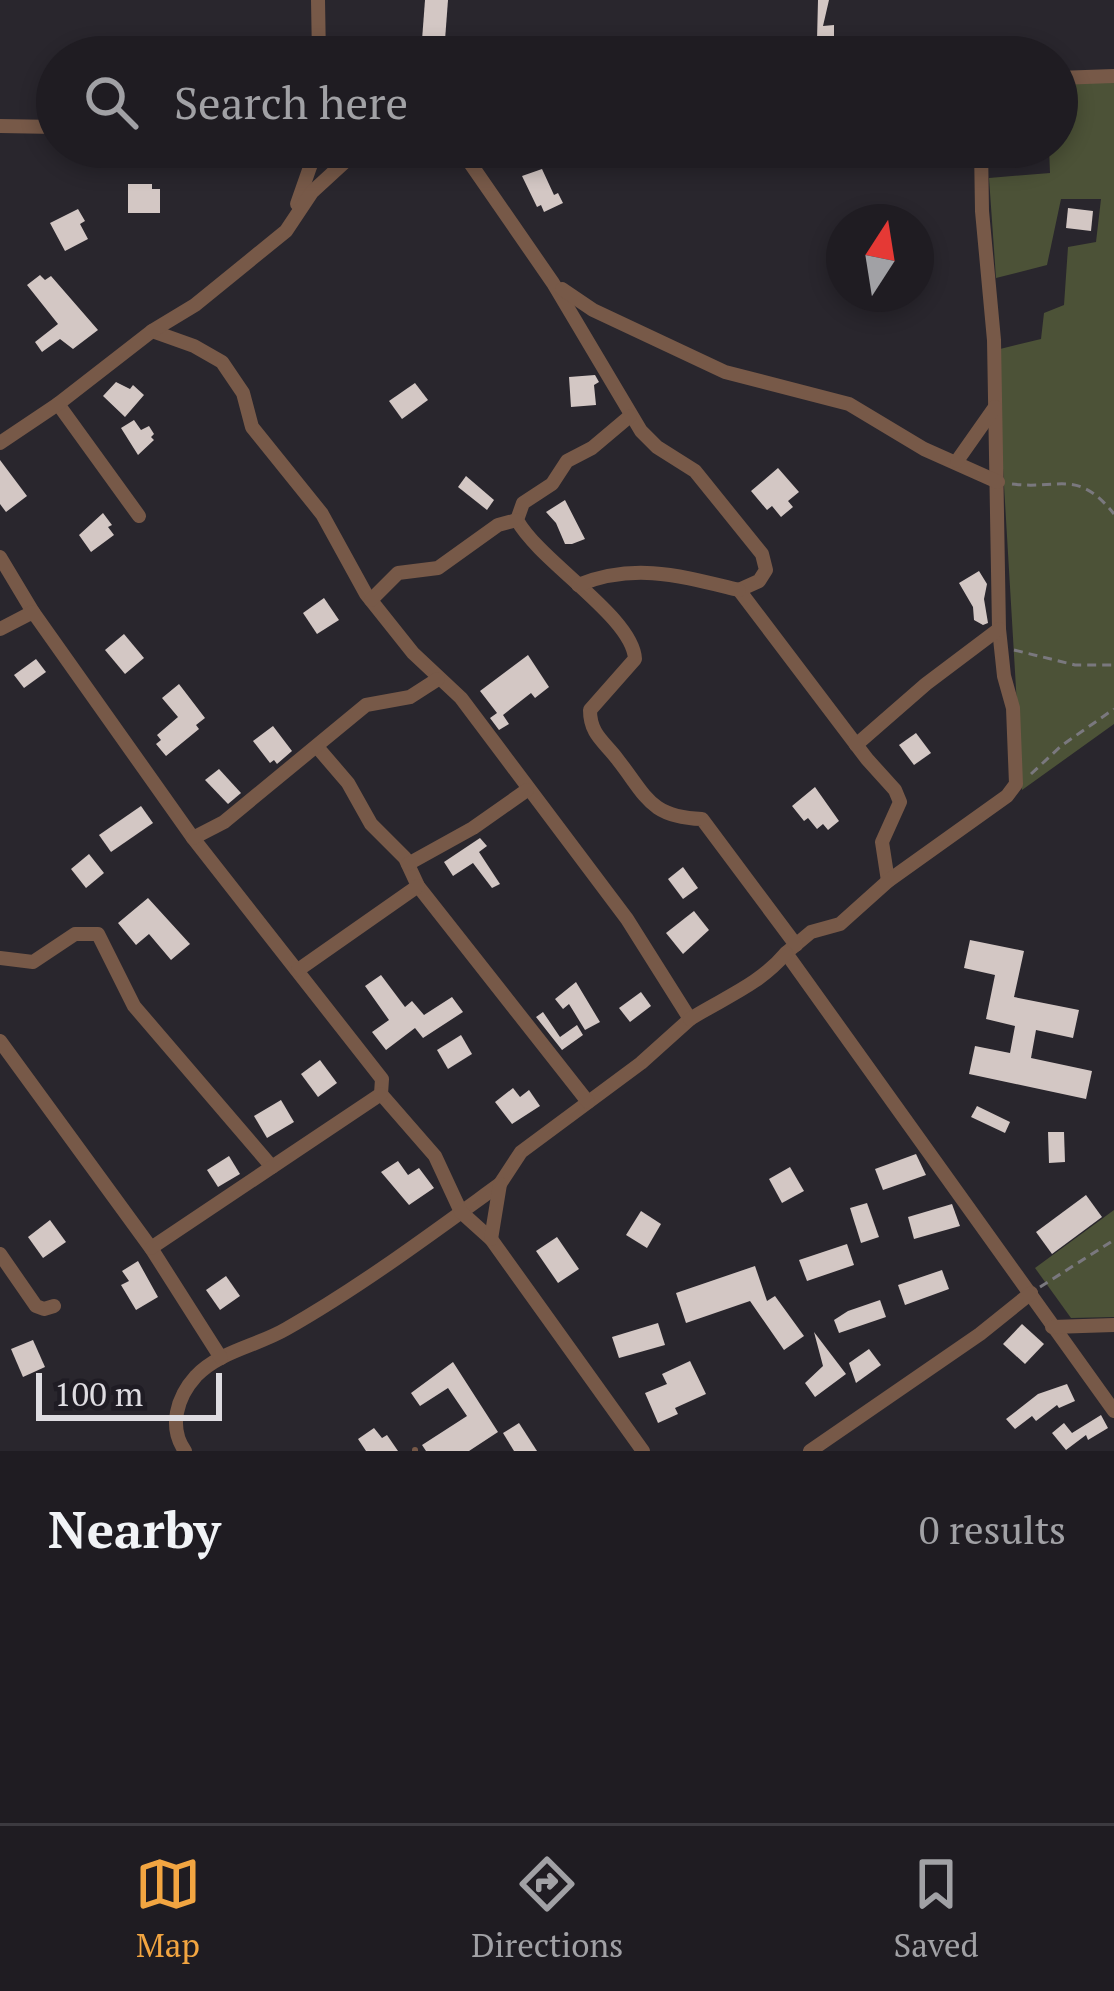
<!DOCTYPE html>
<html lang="en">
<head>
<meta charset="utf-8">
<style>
	body { margin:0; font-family:"PT Serif",serif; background:#2c292f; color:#f1f3f6 }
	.compass { position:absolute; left:826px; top:204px; width:108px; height:108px; border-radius:50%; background:#1f1c22; box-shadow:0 6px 18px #0003; rotate:12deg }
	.scale { position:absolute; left:36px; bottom:30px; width:186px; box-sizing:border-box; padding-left:12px; border:6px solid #dedce1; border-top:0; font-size:33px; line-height:42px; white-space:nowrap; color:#dedce1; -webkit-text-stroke:9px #1f1c24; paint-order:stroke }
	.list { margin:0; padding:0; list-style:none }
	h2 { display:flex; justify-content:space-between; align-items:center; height:156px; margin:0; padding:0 48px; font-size:51px }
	h2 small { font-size:39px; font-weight:400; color:#a1a1a5 }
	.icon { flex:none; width:66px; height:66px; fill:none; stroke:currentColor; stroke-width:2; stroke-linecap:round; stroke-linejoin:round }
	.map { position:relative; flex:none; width:1114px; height:1451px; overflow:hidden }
	.search { position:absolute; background:#1f1c22; box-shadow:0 6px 18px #0003; left:36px; right:36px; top:36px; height:132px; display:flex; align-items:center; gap:30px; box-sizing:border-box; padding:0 42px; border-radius:66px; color:#a1a1a5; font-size:45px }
	.sheet { height:372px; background:#1f1c22 }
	nav { display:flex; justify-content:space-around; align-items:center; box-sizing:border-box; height:168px; border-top:3px solid #3c3a40; background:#1f1c22; font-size:33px; color:#a1a1a5 }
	nav a { display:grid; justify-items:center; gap:6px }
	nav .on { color:#f2a541 }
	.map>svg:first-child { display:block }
	.green { fill:#4c5237 }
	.building { fill:#d3c7c4 }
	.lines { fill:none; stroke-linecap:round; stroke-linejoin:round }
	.path { stroke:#7a787e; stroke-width:3; stroke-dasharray:9 6; stroke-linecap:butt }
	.service { stroke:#775948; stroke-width:6 }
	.minor { stroke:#775948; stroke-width:14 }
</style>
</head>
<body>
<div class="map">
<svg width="1114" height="1451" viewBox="0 0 1114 1451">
	<rect width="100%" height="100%" fill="#29262d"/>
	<g class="green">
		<path d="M1114,80V724L1022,790L996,350L1041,339L1044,313L1064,305L1068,247L1096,242L1101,199H1061L1047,265L996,278L989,178L1050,173L1049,147H1057V83Z"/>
		<path d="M1114,1210V1317L1071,1318L1035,1268Z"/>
	</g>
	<g class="building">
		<path d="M425,0H448L445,40H422Z"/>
		<path d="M818,0H829L823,26L834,25V40H817Z"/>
		<path d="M542,169L554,195L558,193L563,203L544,212L541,205L537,207L522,176Z"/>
		<path d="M128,184H152V189H160V213H128Z"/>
		<path d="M1068,208L1093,211L1091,231L1066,228Z"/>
		<path d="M78,209L85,221L80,224L88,239L65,251L50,223Z"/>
		<path d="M40,275L45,280L51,276L98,330L73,349L60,339L42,352L35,342L58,324L27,285Z"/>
		<path d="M595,375L599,382L594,385L596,405L571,407L569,377Z"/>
		<path d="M116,382L130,389L133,385L144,395L125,417L103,396Z"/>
		<path d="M415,383L428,400L402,419L389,401Z"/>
		<path d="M134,420L141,430L149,426L154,434L151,437L154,440L138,455L121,428Z"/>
		<path d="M0,460L27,496L6,512L0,504Z"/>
		<path d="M778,468L799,492L788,501L793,507L781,517L772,506L767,510L751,491Z"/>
		<path d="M466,476L494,500L487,510L458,487Z"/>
		<path d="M565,500L585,539L572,544H565L556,523L546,512Z"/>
		<path d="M103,513L112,525L108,527L114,535L91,552L79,535Z"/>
		<path d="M979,571L987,584L984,599L988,623L983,625L974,620L973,607L959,583Z"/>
		<path d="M324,598L339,620L317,634L303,613Z"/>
		<path d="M124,634L144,658L125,674L105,650Z"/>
		<path d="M528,655L549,687L535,698L531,693L503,715L509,724L499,730L490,718L497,713L480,691Z"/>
		<path d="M36,659L46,672L24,688L14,675Z"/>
		<path d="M179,684L205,718L196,725L199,729L166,756L156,744L161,740L157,735L178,717L162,698Z"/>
		<path d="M273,726L292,751L277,764L274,760L270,763L253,741Z"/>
		<path d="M916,733L931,753L914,765L899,745Z"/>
		<path d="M219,769L241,793L228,804L205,780Z"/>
		<path d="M815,787L839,821L828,830L823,824L817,829L808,818L804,821L792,806Z"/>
		<path d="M141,806L153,823L111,852L99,835Z"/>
		<path d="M480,838L487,846L479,852L500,884L492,888L473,863L453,876L444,862Z"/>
		<path d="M89,854L104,873L86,888L71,869Z"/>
		<path d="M683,867L698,888L683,899L668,879Z"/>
		<path d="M148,898L190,944L171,960L149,934L136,945L118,923Z"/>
		<path d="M694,911L709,930L683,954L666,933Z"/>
		<path d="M970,940L1024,951L1014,997L1079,1010L1073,1038L1036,1030L1031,1058L1092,1071L1086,1099L969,1074L975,1046L1010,1053L1015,1026L986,1019L995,975L964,968Z"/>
		<path d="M381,975L405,1007L412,1001L424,1015L452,997L463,1012L423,1038L415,1028L386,1050L372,1032L389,1020L365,986Z"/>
		<path d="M576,982L600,1022L585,1030L569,1004L563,1009L555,999Z"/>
		<path d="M641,992L651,1006L630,1022L619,1008Z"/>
		<path d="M543,1012L560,1037L577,1025L583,1035L562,1050L536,1017Z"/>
		<path d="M461,1035L472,1054L448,1069L437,1050Z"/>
		<path d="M320,1060L337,1083L318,1097L301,1074Z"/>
		<path d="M513,1088L520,1097L529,1090L540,1106L512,1124L495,1102Z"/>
		<path d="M281,1100L294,1122L267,1138L254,1116Z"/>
		<path d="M977,1106L1010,1122L1005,1133L971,1117Z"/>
		<path d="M1048,1132H1064L1065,1162L1049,1163Z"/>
		<path d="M916,1154L926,1175L883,1190L875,1169Z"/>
		<path d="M229,1156L240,1174L218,1187L207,1170Z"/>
		<path d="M398,1161L408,1175L419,1168L434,1188L409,1205L381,1172Z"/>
		<path d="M790,1167L804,1191L782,1203L769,1179Z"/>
		<path d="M1086,1195L1102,1217L1052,1254L1036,1232Z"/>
		<path d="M867,1203L879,1237L861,1243L850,1208Z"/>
		<path d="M952,1204L960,1226L914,1239L908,1217Z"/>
		<path d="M641,1211L661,1224L647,1248L626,1235Z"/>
		<path d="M50,1220L66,1242L43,1258L28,1237Z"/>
		<path d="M557,1237L579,1269L558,1283L536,1251Z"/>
		<path d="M847,1244L854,1265L807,1281L799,1260Z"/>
		<path d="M138,1261L158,1297L136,1310L121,1285L129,1281L122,1271Z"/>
		<path d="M755,1266L767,1301L775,1296L804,1336L784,1350L750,1301L686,1323L676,1293Z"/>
		<path d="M942,1270L949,1289L905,1305L898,1285Z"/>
		<path d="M226,1276L240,1296L220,1310L206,1290Z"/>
		<path d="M880,1300L886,1317L839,1333L834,1320L848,1311Z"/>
		<path d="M658,1323L665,1345L619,1358L612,1337Z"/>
		<path d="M1022,1324L1044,1344L1025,1364L1003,1344Z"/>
		<path d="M814,1332L846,1374L815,1397L805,1383L823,1366Z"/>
		<path d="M33,1340L45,1367L23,1377L11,1349Z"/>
		<path d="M869,1349L881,1365L856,1383L849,1363Z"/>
		<path d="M690,1361L706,1394L675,1408L678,1414L658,1423L645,1393L667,1384L662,1374Z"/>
		<path d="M453,1362L498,1432L469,1451H426L422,1445L467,1416L448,1388L420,1406L411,1393Z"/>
		<path d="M1067,1384L1075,1401L1059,1408L1057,1405L1036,1421L1032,1416L1015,1429L1006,1419L1038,1394Z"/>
		<path d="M1101,1415L1108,1428L1088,1440L1086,1435L1066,1450L1052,1433L1064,1423L1072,1433Z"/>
		<path d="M519,1423L537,1451H514L503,1433Z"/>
		<path d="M374,1428L382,1438L387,1435L398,1451H366L358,1439Z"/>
	</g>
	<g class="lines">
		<g class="path">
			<path d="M1012,484C1060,490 1077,468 1114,514"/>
			<path d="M1014,650L1075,665H1114"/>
			<path d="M1031,774L1061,746L1114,709"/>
			<path d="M1040,1287L1114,1240"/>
		</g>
		<path class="service" d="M415,1451V1450"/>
		<g class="minor">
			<path d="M318,0L319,57"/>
			<path d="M1057,78L1114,76"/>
			<path d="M0,126L57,127"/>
			<path d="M459,147L553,283L641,431L657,447L695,471L762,554L766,570L759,581L739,590L867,759L895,790L900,802L882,842L888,881"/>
			<path d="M981,147L982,211L994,340L999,629L1004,676L1013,708L1016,784L1007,796L888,881L840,924L811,932L786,953L1114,1411"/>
			<path d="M297,204L317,147"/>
			<path d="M562,289L593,310L725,372L849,404L924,449L998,482"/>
			<path d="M152,331L194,346L222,362L243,393L252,427L322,514L366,594L413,653L461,698L627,919L690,1019L641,1063L521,1152L500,1184C431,1234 360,1287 286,1329C257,1346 220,1351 196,1376C177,1397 168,1427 185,1451"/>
			<path d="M58,404L139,516"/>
			<path d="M630,416L592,448L567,461L552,484L523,503L517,520C540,562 633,617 635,659L590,710C590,735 605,742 618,760C647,797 650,817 702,819L796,945"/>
			<path d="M0,443L58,404L152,331L195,305L286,231L312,192L361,147"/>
			<path d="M957,461L995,407"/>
			<path d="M0,557L33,612"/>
			<path d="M578,585C635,562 681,576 739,590"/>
			<path d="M371,600L398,573L438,568L498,525L517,520"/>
			<path d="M0,629L33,612L193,838L382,1079L381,1094L435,1156L461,1212L491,1239L643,1451"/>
			<path d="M856,745L926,684L999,629"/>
			<path d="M318,748L348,783L371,824L405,858L418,886L588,1102"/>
			<path d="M193,838L224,822L366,705L410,697L438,679"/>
			<path d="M408,864L473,828L527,790"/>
			<path d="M0,958L33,962L75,934H98L134,1006L272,1167"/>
			<path d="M298,970L418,886"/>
			<path d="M690,1019C725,997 759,985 786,953"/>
			<path d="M0,1041L151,1248L221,1358"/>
			<path d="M491,1239L500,1184"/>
			<path d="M151,1248L381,1094"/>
			<path d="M0,1254L36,1306L44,1309L54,1306"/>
			<path d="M1052,1327L1114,1325"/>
			<path d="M810,1451L980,1334L1031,1293"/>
		</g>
	</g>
</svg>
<svg class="compass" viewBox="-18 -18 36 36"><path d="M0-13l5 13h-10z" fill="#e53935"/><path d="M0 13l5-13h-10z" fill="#a1a1a5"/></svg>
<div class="scale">100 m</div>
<div class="search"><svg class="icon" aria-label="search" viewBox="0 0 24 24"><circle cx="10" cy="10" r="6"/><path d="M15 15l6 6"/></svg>Search here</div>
</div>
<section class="sheet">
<h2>Nearby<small>0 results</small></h2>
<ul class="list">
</ul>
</section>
<nav>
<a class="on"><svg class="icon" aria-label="map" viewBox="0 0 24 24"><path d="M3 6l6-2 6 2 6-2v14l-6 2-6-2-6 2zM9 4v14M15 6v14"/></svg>Map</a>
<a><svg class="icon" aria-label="directions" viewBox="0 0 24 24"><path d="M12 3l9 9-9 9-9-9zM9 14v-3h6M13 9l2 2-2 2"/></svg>Directions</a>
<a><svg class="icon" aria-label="saved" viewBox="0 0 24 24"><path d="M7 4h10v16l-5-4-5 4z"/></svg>Saved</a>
</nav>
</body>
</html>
